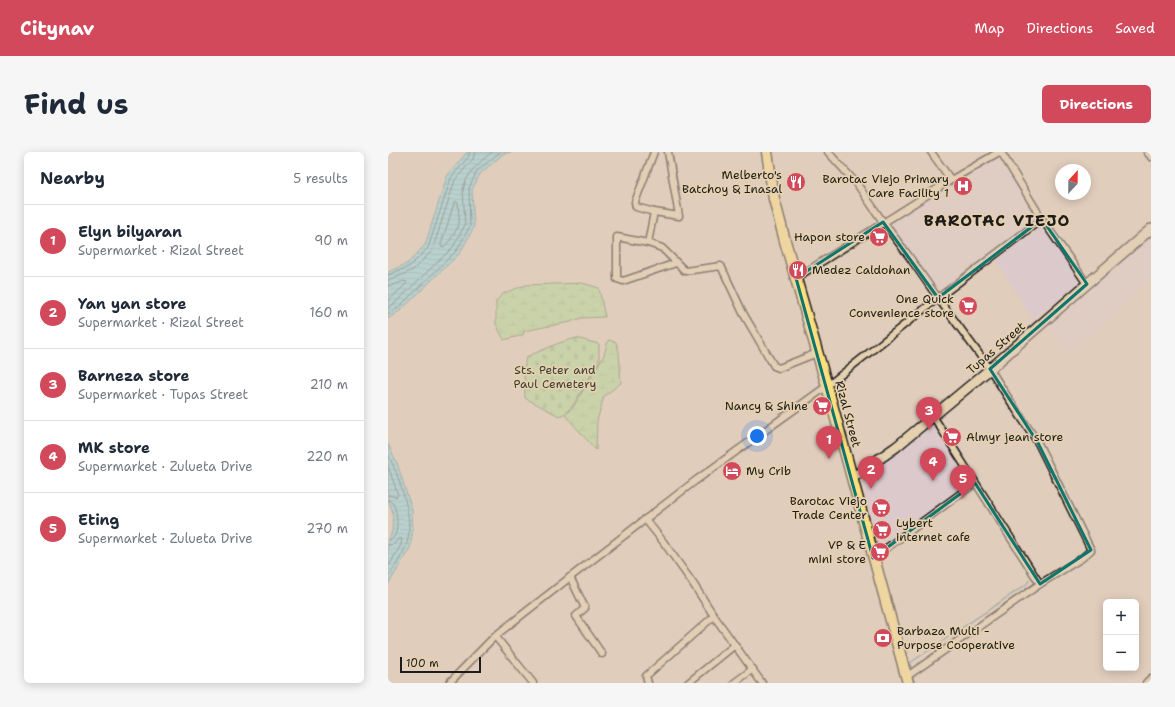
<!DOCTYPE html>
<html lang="en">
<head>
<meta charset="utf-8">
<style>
	body { margin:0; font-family:"Shantell Sans",sans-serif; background:#f6f6f7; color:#1f2937 }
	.controls { position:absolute; right:12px; bottom:12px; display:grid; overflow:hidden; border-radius:6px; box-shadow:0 2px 10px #0003 }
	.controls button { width:36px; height:36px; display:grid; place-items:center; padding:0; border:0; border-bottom:1px solid #e0e1e3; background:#fff; color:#1f2937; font:20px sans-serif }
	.compass { position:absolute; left:667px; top:12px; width:36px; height:36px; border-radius:50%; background:#fff; box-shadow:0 2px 10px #0003; rotate:22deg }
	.scale { position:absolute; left:12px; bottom:10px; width:81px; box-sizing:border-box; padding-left:4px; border:2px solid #1c1c1c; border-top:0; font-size:11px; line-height:14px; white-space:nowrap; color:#1c1c1c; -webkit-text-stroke:3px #e5d0af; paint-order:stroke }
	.you { position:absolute; left:369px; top:284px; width:14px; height:14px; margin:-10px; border:3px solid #fff; border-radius:50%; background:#1a73e8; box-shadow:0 0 0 6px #1a73e833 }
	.badge { display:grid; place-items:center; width:26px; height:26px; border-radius:50%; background:#d1495b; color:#fff; font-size:13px; font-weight:700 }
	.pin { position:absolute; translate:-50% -33px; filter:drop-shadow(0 1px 2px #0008) }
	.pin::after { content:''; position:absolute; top:21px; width:14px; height:12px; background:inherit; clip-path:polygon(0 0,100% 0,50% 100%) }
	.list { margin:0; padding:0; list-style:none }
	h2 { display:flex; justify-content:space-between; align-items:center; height:52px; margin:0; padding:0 16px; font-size:17px }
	h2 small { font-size:13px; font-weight:400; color:#747a83 }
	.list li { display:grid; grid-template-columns:26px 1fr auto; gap:12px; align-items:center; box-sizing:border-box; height:72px; padding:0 16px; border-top:1px solid #e0e1e3 }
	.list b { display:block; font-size:15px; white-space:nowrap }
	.list p { margin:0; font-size:13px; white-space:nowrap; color:#747a83 }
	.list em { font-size:13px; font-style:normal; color:#747a83 }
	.map { position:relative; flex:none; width:763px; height:531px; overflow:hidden; border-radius:6px }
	header { display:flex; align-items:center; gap:24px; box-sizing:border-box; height:56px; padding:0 20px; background:#d1495b; color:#fff }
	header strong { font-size:19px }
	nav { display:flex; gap:22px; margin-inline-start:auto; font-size:14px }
	.intro { display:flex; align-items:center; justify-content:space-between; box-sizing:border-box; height:96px; padding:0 24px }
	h1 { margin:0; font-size:28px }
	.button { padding:10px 18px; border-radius:6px; background:#d1495b; color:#fff; font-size:14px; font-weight:700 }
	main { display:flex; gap:24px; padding:0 24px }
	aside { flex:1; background:#fff; border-radius:6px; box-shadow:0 2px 10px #0003 }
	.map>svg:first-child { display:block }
	.built { fill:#dcc9cc }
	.wetland { fill:url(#wetland-marsh); stroke:#657a58 }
	.cemetery { fill:url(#cemetery-stones); stroke:#657a58 }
	.water { fill:url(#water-rules); stroke:#5c8a94 }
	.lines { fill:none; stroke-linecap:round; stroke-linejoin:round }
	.shore { stroke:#46666c; stroke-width:1 }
	.stream { stroke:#5c8a94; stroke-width:1.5 }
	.street-casing { stroke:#1c1c1c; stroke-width:9 }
	.secondary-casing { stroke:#1c1c1c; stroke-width:12 }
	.primary-casing { stroke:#1c1c1c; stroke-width:13 }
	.street { stroke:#e5d0af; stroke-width:6 }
	.secondary { stroke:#e5d0af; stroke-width:9 }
	.primary { stroke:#fedf80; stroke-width:10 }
	.marked { fill:none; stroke:#0f766e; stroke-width:3; stroke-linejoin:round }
	.labels { text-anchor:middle; stroke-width:3.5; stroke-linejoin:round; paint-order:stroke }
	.poi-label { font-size:12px; fill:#1c1c1c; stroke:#e5d0af; text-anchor:end }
	.street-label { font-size:12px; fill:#1c1c1c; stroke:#e5d0af }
	.park-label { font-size:12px; fill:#394134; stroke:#e5d0af }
	.district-label { font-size:16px; font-weight:bold; letter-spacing:1px; fill:#1c1c1c; stroke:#e5d0af }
</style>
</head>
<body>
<header>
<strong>Citynav</strong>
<nav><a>Map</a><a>Directions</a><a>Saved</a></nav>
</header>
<div class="intro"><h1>Find us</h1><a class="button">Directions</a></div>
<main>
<aside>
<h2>Nearby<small>5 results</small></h2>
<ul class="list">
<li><span class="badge">1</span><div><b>Elyn bilyaran</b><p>Supermarket · Rizal Street</p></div><em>90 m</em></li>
<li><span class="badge">2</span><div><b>Yan yan store</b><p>Supermarket · Rizal Street</p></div><em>160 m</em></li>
<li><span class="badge">3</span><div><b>Barneza store</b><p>Supermarket · Tupas Street</p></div><em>210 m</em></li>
<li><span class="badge">4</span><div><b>MK store</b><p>Supermarket · Zulueta Drive</p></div><em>220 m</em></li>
<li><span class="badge">5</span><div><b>Eting</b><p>Supermarket · Zulueta Drive</p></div><em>270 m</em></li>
</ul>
</aside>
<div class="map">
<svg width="763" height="531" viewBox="0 0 763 531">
	<defs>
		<pattern id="wetland-marsh" width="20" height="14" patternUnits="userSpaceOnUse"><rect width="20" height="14" fill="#aed795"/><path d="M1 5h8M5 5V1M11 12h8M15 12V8" fill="none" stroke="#95b880"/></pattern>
		<pattern id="cemetery-stones" width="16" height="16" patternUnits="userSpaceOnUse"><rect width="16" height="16" fill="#aed795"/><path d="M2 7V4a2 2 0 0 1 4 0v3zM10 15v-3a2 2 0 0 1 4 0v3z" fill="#95b880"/></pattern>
		<pattern id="water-rules" width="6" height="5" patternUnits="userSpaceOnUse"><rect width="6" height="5" fill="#86d4e4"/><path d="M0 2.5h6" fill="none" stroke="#73b5c3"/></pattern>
	</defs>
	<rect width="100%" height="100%" fill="#e1cdbc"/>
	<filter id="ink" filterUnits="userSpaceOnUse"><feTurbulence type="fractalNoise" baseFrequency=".025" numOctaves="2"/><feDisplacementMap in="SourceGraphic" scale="8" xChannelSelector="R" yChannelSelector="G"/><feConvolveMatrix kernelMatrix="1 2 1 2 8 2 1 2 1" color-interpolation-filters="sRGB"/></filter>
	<g filter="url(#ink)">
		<g class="built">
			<path d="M612,2L651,68L551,138L501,70Z"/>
			<path d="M656,74L693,130L645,167L608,108Z"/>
			<path d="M763,85V127L681,201L656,173Z"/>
			<path d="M428,223L434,233L424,239L418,228Z"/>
			<path d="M546,269L582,332L490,394L473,327Z"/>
		</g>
		<g class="wetland">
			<path d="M194,131L211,136L217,165L194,166L182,170L136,179L135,183L116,188L108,172V149L116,141L138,133Z"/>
			<path d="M220,188L228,190L231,200L233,231L216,244L209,269L208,298L177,263L186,254L216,203Z"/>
		</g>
		<path class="cemetery" d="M188,186L211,192V210L185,253L178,261L171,264L137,246L136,219L138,205L171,191Z"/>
		<g class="water">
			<path d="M79,0H123L115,2L92,22L84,38L86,75L72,101L13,158L0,167V120L20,111L37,93L59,24Z"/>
			<path d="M0,292L9,311L24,358L25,377L22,396L0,433V387L4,380L5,361L0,347Z"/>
		</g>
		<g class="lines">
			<g class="shore">
				<path d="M67,50H69L70,51C70,57 72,66 71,72C69,78 60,93 54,96L53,93Z"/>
				<path d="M0,123L22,114L40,96L63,26L81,4V0"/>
				<path d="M0,128L5,127L25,118L44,99L67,28L85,7L87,0"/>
				<path d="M0,134L5,133L16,129L19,130L18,132L0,149"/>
				<path d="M0,156L7,151L65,95L77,73L75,38C78,21 92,10 104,0"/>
				<path d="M0,162L11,155L69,98L82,74L81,36L89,19L112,0"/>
				<path d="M0,302C11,325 29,371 17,396C13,406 6,416 0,425"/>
				<path d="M0,314L10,343L8,345L0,343"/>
				<path d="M0,348C10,350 10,373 8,381C7,383 5,386 4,387L0,388"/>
				<path d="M0,393L6,392L11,386L14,387L13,393L0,415"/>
			</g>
			<g class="stream">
				<path d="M523,516L522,511L639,432L641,428"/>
				<path d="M525,526L527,531"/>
			</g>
			<g class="street-casing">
				<g id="street">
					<path d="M266,0L247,50L248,55L266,60L291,64L280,0"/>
					<path d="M440,0L469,32L495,70L520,103L550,146L602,217L619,244L650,291L703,398L694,406L652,432L518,525"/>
					<path d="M543,0L563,28"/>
					<path d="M613,0L654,67L699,132"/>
					<path d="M759,0L763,5"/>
					<path d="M260,91L266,60"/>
					<path d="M288,111L235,129L229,127V85L260,91L274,96L297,119L333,114L355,161L386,214L391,216L429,201"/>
					<path d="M408,126L563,28L611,0"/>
					<path d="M545,264L652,432"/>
					<path d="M257,367L274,388L304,430L326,464L374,531"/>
					<path d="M485,406L587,331"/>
					<path d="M182,425L197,456L188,464L214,502"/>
					<path d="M107,484L145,531"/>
					<path d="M61,531L107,484L185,423L307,329L439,234L550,146L654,67"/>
					<path d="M260,531L258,524L326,464"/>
					<path d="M300,531L347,493"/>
					<path d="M346,531L365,517"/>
					<path d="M758,531L763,526"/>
				</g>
			</g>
			<g class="secondary-casing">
				<path id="secondary" d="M464,326L508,295L602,217L699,132L763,77"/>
			</g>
			<g class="primary-casing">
				<path id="primary" d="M379,0L386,47L397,89L439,234L520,531"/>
			</g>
			<use href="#street" class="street"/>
			<use href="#secondary" class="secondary"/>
			<use href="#primary" class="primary"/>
		</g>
	</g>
	<path d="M0 0H763V531H0ZM654,67L699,132L602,217L650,291L703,398L652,432L587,331L485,406L408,126L495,70L550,146Z" fill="#e1cdbc" fill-opacity=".55" fill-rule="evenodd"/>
	<path class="marked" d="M654,67L699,132L602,217L650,291L703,398L652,432L587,331L485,406L408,126L495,70L550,146Z"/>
	<defs>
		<g id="restaurant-disc" transform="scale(1)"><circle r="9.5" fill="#d1495b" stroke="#e5d0af"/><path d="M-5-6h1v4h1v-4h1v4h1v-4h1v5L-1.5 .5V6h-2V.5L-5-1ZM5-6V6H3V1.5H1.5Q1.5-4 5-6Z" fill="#fff"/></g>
		<g id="hospital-disc" transform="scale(1)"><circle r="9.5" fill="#d1495b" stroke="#e5d0af"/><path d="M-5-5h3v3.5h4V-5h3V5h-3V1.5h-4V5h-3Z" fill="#fff"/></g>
		<g id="supermarket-disc" transform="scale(1)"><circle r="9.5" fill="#d1495b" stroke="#e5d0af"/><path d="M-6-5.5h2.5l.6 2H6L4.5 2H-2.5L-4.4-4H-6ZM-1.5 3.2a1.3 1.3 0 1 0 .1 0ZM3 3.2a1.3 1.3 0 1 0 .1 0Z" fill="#fff"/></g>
		<g id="hotel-disc" transform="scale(1)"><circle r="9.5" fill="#d1495b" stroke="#e5d0af"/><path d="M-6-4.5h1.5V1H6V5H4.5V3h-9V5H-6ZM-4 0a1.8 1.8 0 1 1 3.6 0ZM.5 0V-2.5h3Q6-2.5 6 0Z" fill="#fff"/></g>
		<g id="bank-disc" transform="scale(1)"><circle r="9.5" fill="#d1495b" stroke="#e5d0af"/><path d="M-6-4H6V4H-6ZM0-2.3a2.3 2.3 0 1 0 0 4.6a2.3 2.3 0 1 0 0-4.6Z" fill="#fff"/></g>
	</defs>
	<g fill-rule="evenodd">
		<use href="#restaurant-disc" x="408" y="30"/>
		<use href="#hospital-disc" x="575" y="34"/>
		<use href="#supermarket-disc" x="491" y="85"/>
		<use href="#restaurant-disc" x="410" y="118"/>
		<use href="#supermarket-disc" x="580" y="154"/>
		<use href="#supermarket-disc" x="434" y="254"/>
		<use href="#supermarket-disc" x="564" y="285"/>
		<use href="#hotel-disc" x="344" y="319"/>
		<use href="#supermarket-disc" x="493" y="356"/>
		<use href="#supermarket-disc" x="494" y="378"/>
		<use href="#supermarket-disc" x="492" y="400"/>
		<use href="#bank-disc" x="495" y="486"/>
	</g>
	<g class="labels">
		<g class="poi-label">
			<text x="394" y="27">Melberto's<tspan x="394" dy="14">Batchoy &amp; Inasal</tspan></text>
			<text x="561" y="31">Barotac Viejo Primary<tspan x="561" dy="14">Care Facility 1</tspan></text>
			<text x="477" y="89">Hapon store</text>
			<text x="424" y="122" text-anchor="start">Medez Caldohan</text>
			<text x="566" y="151">One Quick<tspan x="566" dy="14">Convenience store</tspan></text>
			<text x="420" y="258">Nancy &amp; Shine</text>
			<text x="578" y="289" text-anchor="start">Almyr jean store</text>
			<text x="358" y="323" text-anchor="start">My Crib</text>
			<text x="479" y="353">Barotac Viejo<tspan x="479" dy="14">Trade Center</tspan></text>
			<text x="508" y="375" text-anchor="start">Lybert<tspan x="508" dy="14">internet cafe</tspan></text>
			<text x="478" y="397">VP &amp; E<tspan x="478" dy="14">mini store</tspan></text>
			<text x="509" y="483" text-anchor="start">Barbaza Multi -<tspan x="509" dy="14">Purpose Cooperative</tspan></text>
		</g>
		<g class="street-label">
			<text transform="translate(608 196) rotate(-41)" y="4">Tupas Street</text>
			<text transform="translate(460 262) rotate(75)" y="4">Rizal Street</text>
		</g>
		<g class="park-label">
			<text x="167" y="222">Sts. Peter and<tspan x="167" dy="14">Paul Cemetery</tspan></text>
		</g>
		<g class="district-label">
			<text x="609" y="74">BAROTAC VIEJO</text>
		</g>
	</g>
</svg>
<div class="controls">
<button>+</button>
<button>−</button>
</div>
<svg class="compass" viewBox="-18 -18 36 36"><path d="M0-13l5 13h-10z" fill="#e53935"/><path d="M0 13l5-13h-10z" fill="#747a83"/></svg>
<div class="scale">100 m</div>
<div class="you"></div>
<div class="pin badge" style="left:441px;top:307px">1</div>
<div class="pin badge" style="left:483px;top:337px">2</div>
<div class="pin badge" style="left:541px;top:278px">3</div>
<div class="pin badge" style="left:545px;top:329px">4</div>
<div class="pin badge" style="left:575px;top:346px">5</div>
</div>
</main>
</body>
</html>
